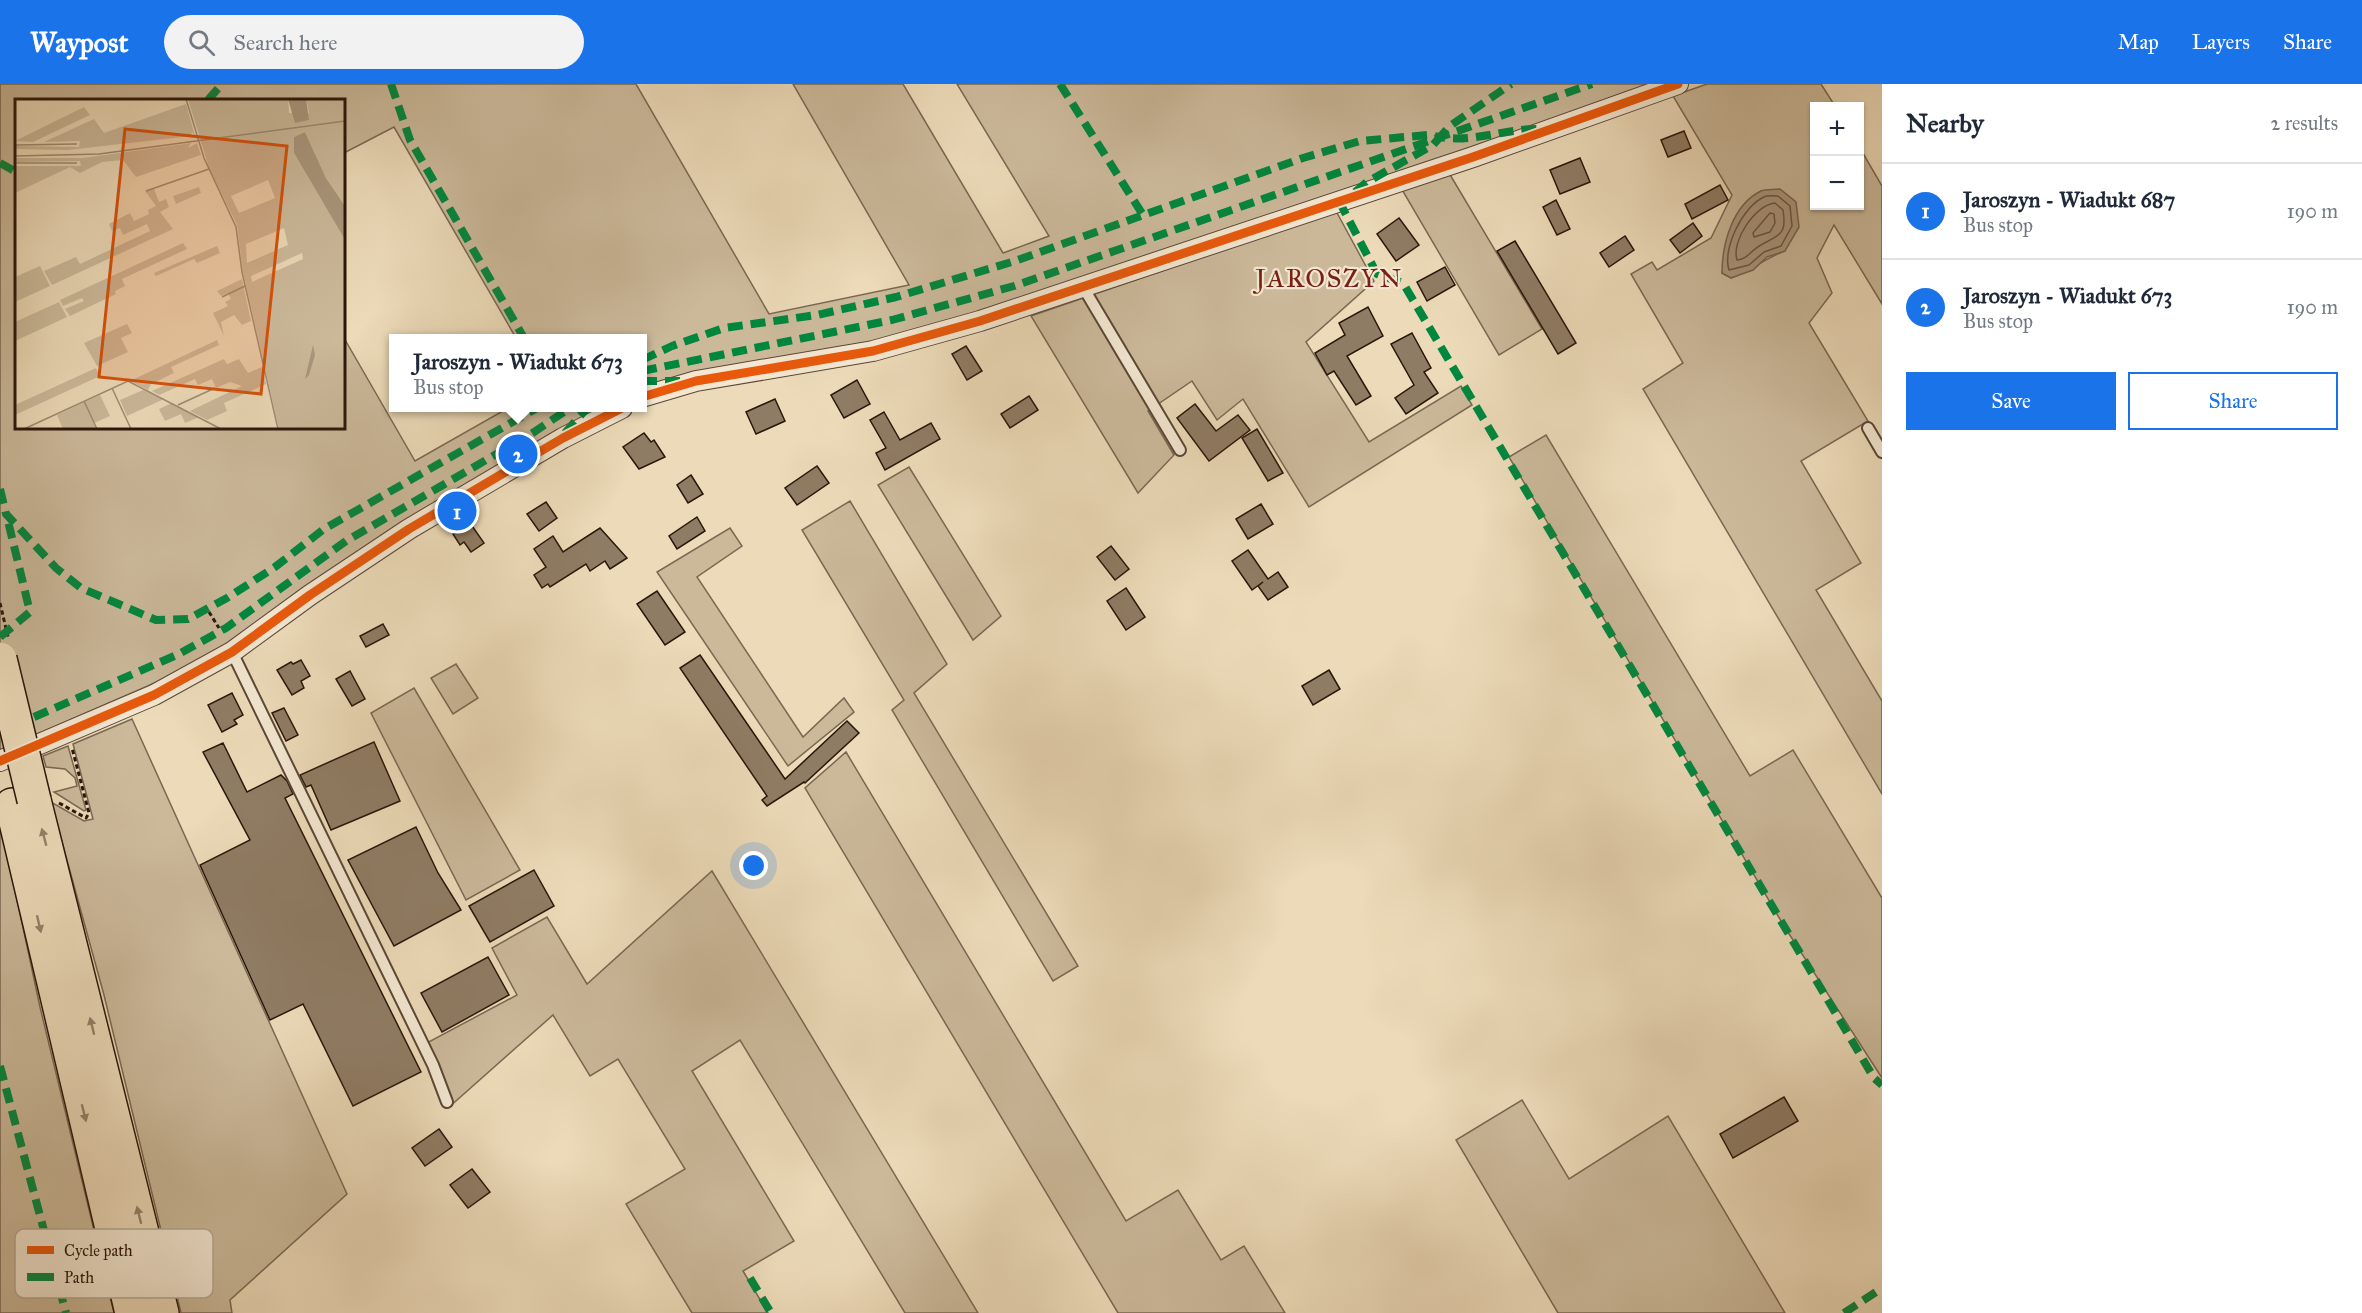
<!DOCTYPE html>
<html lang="en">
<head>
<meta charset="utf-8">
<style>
	body { margin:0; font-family:"IM FELL Great Primer",serif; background:#f2f2f3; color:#1f2937 }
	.controls { position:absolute; right:18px; top:18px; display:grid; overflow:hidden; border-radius:0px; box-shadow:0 2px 4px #0004 }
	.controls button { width:54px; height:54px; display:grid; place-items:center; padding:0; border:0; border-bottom:2px solid #e0e1e3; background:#fff; color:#1f2937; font:30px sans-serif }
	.you { position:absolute; left:754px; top:782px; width:21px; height:21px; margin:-15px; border:4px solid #fff; border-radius:50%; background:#1a73e8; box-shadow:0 0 0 9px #1a73e833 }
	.badge { display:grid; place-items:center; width:39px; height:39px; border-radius:50%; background:#1a73e8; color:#fff; font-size:20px; font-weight:700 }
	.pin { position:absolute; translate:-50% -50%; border:3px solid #fff; box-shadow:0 2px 6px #0006 }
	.popup { position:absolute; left:389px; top:250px; width:258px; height:78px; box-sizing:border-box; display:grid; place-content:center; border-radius:0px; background:#fff; filter:drop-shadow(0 2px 4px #0005); font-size:20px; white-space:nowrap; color:#747a83 }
	.popup b { font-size:22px; color:#1f2937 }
	.popup::after { content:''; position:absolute; left:50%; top:100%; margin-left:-12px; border:12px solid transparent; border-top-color:#fff }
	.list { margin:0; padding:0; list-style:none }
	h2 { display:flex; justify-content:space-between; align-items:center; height:78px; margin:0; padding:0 24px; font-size:26px }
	h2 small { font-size:20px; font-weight:400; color:#747a83 }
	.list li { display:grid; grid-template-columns:39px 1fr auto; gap:18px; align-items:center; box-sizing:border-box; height:96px; padding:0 24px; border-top:2px solid #e0e1e3 }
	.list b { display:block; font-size:22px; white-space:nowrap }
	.list p { margin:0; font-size:20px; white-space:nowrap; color:#747a83 }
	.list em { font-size:20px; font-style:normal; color:#747a83 }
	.actions { display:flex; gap:12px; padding:18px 24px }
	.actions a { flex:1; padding:14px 0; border:2px solid #1a73e8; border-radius:0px; text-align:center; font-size:21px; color:#1a73e8 }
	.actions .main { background:#1a73e8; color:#fff }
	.icon { flex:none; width:33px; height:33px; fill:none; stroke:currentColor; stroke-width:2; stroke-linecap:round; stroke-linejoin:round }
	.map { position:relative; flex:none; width:1882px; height:1229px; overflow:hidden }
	header { display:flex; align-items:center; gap:36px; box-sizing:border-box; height:84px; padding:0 30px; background:#1a73e8; color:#fff }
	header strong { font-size:28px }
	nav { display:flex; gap:33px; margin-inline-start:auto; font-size:21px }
	.search { width:420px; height:54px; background:#f2f2f3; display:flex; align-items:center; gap:15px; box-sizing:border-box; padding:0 21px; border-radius:33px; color:#747a83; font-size:22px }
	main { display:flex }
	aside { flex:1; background:#fff }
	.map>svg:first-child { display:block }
	.green { fill:#cbb99a; stroke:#7a6852; stroke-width:1.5; fill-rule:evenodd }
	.water { fill:#aa977d; stroke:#77634f; stroke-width:1.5 }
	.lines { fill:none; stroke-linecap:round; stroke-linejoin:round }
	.shore { stroke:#6a5644; stroke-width:1.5 }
	.building { fill:#8f7c64; stroke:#2a160a; stroke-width:1.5 }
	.lane-casing { stroke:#5a4736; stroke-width:14 }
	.street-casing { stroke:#5a4736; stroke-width:22 }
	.highway-casing { stroke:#2a160a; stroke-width:36 }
	.path { stroke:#2a160a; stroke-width:3; stroke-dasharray:4.5 3; stroke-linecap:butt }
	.lane { stroke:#f3e7d1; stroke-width:10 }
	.street { stroke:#f3e7d1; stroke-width:20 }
	.highway { stroke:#ecdab8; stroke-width:33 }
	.highway-bridge-casing { stroke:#2a160a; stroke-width:36; stroke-linecap:butt }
	.path-bridge { stroke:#2a160a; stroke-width:3; stroke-dasharray:4.5 3; stroke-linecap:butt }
	.highway-bridge { stroke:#ecdab8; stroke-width:33 }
	.quiet { stroke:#00873e; stroke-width:8; stroke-dasharray:15 8; stroke-linecap:butt }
	.cycleway-casing { stroke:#f3e7d1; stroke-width:13 }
	.cycleway { stroke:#e8590c; stroke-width:9 }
	.oneway { fill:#95826a }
	.labels { text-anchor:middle; stroke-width:4.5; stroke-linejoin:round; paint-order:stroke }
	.quarter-label { font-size:26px; letter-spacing:1.5px; fill:#7a1f14; stroke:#f3e7d1 }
	.inset-road { fill:none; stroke:#9e8c72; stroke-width:1.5 }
	.view { fill:#d5520c; fill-opacity:0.15; stroke:#d5520c; stroke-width:3 }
	.inset-edge { fill:none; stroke:#2a160a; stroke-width:3 }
	.key { fill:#f3e7d1; stroke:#b7a895; stroke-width:1.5 }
	.key-label { font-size:16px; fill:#2a160a }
</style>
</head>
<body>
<header>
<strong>Waypost</strong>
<div class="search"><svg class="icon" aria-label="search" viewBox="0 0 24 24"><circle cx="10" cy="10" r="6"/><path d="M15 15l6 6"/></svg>Search here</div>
<nav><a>Map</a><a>Layers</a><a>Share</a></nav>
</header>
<main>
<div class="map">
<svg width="1882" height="1229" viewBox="0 0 1882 1229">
	<rect width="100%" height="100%" fill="#ecdab8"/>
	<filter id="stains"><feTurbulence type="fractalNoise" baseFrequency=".00333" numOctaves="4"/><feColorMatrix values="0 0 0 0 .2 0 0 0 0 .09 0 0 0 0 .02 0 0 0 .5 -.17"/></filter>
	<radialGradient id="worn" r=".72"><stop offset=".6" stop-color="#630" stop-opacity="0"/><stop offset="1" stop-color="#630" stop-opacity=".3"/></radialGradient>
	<g class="green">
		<path d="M0,0H636L769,230L909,201L793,0H903L1003,169L1049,152L957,0H1655L1503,55L979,230L907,250L643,306L642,254H516L394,43L344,69V16H16V344H344V254L415,377L508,324H607L224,563L157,598L0,666Z"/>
		<path d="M1707,0H1821L1835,22H1814V122H1860V64L1882,102V220L1834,141L1817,174L1832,209L1809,239L1868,337L1801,377L1861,479L1816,506L1882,617V710L1643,305L1683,279L1631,190L1652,178L1657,186L1711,154L1732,111L1673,12ZM1761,107L1785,167C1765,174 1751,187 1731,194L1722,189C1729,148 1729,136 1761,107Z"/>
		<path d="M1449,89L1542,245L1499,271L1401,104Z"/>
		<path d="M1336,127L1374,197L1306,258L1369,358L1461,302L1472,321L1309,423L1243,315L1217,336L1192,297L1148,327L1174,371L1138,409L1031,232Z"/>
		<path d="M1546,351L1750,692L1793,666L1882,814V994L1784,842L1509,373Z"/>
		<path d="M909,383L1001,532L973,556L878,401Z"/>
		<path d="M850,417L947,580L914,609L1078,882L1053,897L892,626L904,616L802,446Z"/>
		<path d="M730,444L742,462L697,493L803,653L844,614L854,628L788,682L657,488Z"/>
		<path d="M456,580L478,614L453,630L431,594Z"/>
		<path d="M414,604L520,786L466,816L371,629Z"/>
		<path d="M132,635L347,1110L230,1216L232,1229H181L104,911L51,718L84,737L93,735L73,660Z"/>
		<path d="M68,662L86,726L84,727L54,708L77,702L75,694L65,685L46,683L43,672Z"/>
		<path d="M846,668L1126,1137L1178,1106L1221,1176L1244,1162L1285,1229H1118L805,704Z"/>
		<path d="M0,736L40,923L114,1229H0Z"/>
		<path d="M712,787L978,1229H905L740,956L692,987L794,1157L743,1187L768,1229H692L626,1120L685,1085L618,975L590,992L553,931L448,1024L421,962L517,911L492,864L547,833L587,900Z"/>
		<path d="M1522,1016L1569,1095L1668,1032L1785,1229H1558L1456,1056Z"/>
	</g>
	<path class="water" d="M1780,105L1796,118L1799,143L1785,167L1767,173L1753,186L1731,194L1722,189C1722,161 1732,121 1761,107C1766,105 1774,106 1780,105Z"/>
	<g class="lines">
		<g class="shore">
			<path d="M1778,112L1790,122L1792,142L1781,162L1764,168L1749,181L1729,186C1722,165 1743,122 1764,113C1767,111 1774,112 1778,112Z"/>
			<path d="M1775,119L1783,126C1787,151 1780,150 1761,161C1751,166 1748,175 1737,176C1731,157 1755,121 1775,119Z"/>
			<path d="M1770,129L1774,130L1775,139L1770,148L1754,153L1753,149Z"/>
		</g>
	</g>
	<g class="building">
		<path d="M1684,47L1691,64L1668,73L1661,56Z"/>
		<path d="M1580,74L1590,98L1560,110L1550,86Z"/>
		<path d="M1720,101L1728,116L1692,135L1685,120Z"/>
		<path d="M1556,116L1570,145L1557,151L1543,123Z"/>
		<path d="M1399,134L1419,161L1396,177L1377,150Z"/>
		<path d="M1693,139L1702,152L1680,169L1670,156Z"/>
		<path d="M1625,152L1634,166L1609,183L1600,169Z"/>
		<path d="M1515,157L1576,259L1558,270L1497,167Z"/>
		<path d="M1445,183L1455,201L1427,217L1417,198Z"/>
		<path d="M1368,223L1383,252L1347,272L1371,312L1356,321L1334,287L1327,291L1315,269L1345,251L1339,239Z"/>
		<path d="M1412,249L1431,284L1424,288L1438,309L1406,330L1395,314L1414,301L1391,260Z"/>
		<path d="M966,262L982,287L967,296L952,270Z"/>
		<path d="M857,296L870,320L844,334L831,311Z"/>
		<path d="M1029,312L1038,326L1010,344L1001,330Z"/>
		<path d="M775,315L785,337L756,350L746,328Z"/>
		<path d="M1195,320L1216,347L1238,331L1250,346L1209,377L1177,334Z"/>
		<path d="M884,328L900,356L931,339L940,355L885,386L876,369L886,364L870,336Z"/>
		<path d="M1257,345L1283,389L1268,397L1242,354Z"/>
		<path d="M644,349L651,358L654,356L665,373L639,385L623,363Z"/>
		<path d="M817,382L829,399L797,421L785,404Z"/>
		<path d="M691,391L703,410L688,419L677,401Z"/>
		<path d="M546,418L557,434L539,447L527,430Z"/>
		<path d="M1261,420L1273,440L1248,455L1236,435Z"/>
		<path d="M697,433L705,447L677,465L669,452Z"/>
		<path d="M470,439L484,459L471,468L464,458L460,461L453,450Z"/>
		<path d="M600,444L627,474L610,485L605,477L590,487L586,480L550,503L548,500L542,504L534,491L546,483L534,465L553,452L563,468Z"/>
		<path d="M1111,462L1129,485L1115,496L1097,473Z"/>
		<path d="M1248,466L1268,495L1278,488L1288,503L1268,516L1258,502L1263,498L1252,506L1232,477Z"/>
		<path d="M1126,504L1145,533L1126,546L1107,517Z"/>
		<path d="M657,507L685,548L665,561L637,520Z"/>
		<path d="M383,540L389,551L366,563L360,552Z"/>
		<path d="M700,571L785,695L847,637L859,649L805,699L804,698L767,722L762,716L767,712L680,584Z"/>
		<path d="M301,576L310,592L301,597L304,604L292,611L277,586L291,578L293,580Z"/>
		<path d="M1329,586L1340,605L1313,621L1302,602Z"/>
		<path d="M350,587L365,615L352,622L336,595Z"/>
		<path d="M232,609L243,631L234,636L237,640L222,648L208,621Z"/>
		<path d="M284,624L298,651L286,657L272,629Z"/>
		<path d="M374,658L400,717L331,746L311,701L306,703L300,691Z"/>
		<path d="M223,659L247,708L281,691L287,697L293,710L285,714L421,988L353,1022L303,920L270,936L200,781L250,756L203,668Z"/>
		<path d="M416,743L438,789L461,826L394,862L348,776Z"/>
		<path d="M534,786L554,822L490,858L469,822Z"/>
		<path d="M488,873L509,911L442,948L421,909Z"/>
		<path d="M1784,1013L1798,1037L1733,1074L1720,1050Z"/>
		<path d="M439,1045L452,1063L425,1082L412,1064Z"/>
		<path d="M472,1085L490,1108L468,1124L450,1101Z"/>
	</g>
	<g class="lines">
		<g class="lane-casing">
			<g id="lane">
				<path d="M1083,203L1180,366"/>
				<path d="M1868,344L1882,368"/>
				<path d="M232,568L433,981L447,1018"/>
			</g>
		</g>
		<g class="street-casing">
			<g id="street">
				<path d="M642,313L696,297L873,267L980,237L1473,73L1678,0"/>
				<path d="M0,677L154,611L232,568L310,511L409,445L563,354L622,324"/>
			</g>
		</g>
		<g class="highway-casing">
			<g id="highway">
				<path d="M34,716L162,1229"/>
				<path d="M12,721L132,1229"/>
			</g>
		</g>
		<g class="path">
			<path d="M209,528L219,544"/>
			<path d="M59,719L86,734L89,729L72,664"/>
		</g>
		<use href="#lane" class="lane"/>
		<use href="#street" class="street"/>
		<use href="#highway" class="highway"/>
		<g class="highway-bridge-casing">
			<path id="highway-bridge" d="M0,575L34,716"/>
		</g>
		<path class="path-bridge" d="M0,519L8,553"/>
		<use href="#highway-bridge" class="highway-bridge"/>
		<g class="quiet">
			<path d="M391,0L410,56L524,254"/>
			<path d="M1060,0L1143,131"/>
			<path d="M208,16L222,0"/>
			<path d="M0,79L16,88"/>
			<path d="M1355,108L1367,98L1433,61L1440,53C1474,59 1506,44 1541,45"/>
			<path d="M1339,117L1377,190L1403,199L1874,994L1882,1001"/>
			<path d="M642,276L672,262L724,244L817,231L896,213L1015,177L1303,74L1360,57L1428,51L1440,53L1450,42L1511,0"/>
			<path d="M642,287L892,236L1014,202L1592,0"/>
			<path d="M642,297H681"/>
			<path d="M565,349L587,324"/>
			<path d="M0,405L6,430L56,484L81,504L156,536L188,535L227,514L275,483L324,445L537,324"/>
			<path d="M0,553L30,528L7,433"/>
			<path d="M34,633L179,570L226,544L346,457L531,350L570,324"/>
			<path d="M0,982L66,1229"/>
			<path d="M750,1194L771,1229"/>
			<path d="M1844,1229L1882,1204"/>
		</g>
		<g class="cycleway-casing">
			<g id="cycleway">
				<path d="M642,313L696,297L873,267L980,237L1473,73L1678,0"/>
				<path d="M0,677L154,611L232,568L310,511L409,445L563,354L622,324"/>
			</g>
		</g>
		<use href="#cycleway" class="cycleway"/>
	</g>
	<defs><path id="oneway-solid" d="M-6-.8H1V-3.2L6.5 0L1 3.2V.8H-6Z" transform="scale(1.5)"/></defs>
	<g class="oneway">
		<use href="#oneway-solid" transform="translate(44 753) rotate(-105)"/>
		<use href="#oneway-solid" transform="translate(39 840) rotate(77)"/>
		<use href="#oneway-solid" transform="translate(92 942) rotate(-104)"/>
		<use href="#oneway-solid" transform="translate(84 1029) rotate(76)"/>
		<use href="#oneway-solid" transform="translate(139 1131) rotate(-104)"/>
	</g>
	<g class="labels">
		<g class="quarter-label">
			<text x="1329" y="203">JAROSZYN</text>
		</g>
	</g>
	<g transform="translate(15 15)">
		<rect width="330" height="330" fill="#ecdab8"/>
		<path d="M173,0H273L274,14H294L291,0H330V107L311,79L290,33L279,38V54L330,141V330H264L228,173L222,126L194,69ZM253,81L260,99L224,114L216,97ZM269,129L273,146L232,164L231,145ZM287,154L288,160L237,183L236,177ZM171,5L180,37L177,33L176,37L53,51L0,50V47L64,48L65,42L29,43L79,20L89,34ZM69,8L75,16L18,43L0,42ZM176,44L173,49L182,44L186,56L121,78L108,61L87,63L65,74L55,68L0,94V67H66L65,62L0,63V59H68ZM184,88L186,94L161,105L158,97ZM139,90L144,103L151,100L154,108L145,113L158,130L37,186L29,172L61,158L65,165L135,132L132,125L108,136L105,129L97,132L94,125L115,114L119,122L134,115L133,111L141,107L130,92ZM168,144L172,150L107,180L110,187L100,192L101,195L55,217L50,210L69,202L67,199L48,207L45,201ZM202,147L205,154L182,164L179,160L141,177L139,174ZM25,167L35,187L0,203V178ZM227,180L236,222L227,226L219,216L206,223L209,237L198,214L213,207L210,203L216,200L213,194L206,197L202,192ZM44,203L52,218L0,242V223ZM112,225L117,234L106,239L113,253L82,267L69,244ZM202,241L204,246L156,268L159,274L136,285L133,291L115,282ZM209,260L212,265L224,260L233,274L247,268L251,285L209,304L212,312L192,321L175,312L227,287L215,283L201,289L197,280L183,286L180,280L144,296L137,292ZM81,269L85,277L0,316V306ZM128,291L149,300L112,317L105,301ZM85,296L95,317L79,324L81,330H48L42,316ZM157,304L184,318L170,324L166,315L150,322L144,310Z" fill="#cbb99a" fill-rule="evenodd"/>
		<path d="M273,0H291L294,21L280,24ZM290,33L311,79L330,107V141L279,54V38ZM298,246L300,256L294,276L290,280Z" fill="#aa977d"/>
		<path class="inset-road" d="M171,0L189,59L221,128L227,173L263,330M0,46L62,45M0,57L84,55L330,22M0,64H62M131,92L194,70M207,198L230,187M97,289L116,330M69,302L82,330M163,306L200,289M9,330L113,282L206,330"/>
		<path class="view" d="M110,30L272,47L246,295L84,278Z"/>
		<rect width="330" height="330" class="inset-edge"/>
	</g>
	<rect x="15" y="1145" width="198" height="69" rx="9" class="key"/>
	<rect x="27" y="1162" width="27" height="8" fill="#e8590c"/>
	<rect x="27" y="1189" width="27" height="8" fill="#00873e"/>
	<g class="key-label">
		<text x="64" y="1172">Cycle path</text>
		<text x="64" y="1199">Path</text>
	</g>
	<rect width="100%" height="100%" filter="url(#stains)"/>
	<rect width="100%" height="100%" fill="url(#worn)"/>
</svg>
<div class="controls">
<button>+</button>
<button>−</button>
</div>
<div class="you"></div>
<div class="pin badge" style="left:457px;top:427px">1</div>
<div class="pin badge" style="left:518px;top:370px">2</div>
<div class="popup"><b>Jaroszyn - Wiadukt 673</b>Bus stop</div>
</div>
<aside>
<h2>Nearby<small>2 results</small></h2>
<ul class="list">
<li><span class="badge">1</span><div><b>Jaroszyn - Wiadukt 687</b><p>Bus stop</p></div><em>190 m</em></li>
<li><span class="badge">2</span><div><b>Jaroszyn - Wiadukt 673</b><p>Bus stop</p></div><em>190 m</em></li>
</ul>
<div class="actions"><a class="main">Save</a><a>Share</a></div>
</aside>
</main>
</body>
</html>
